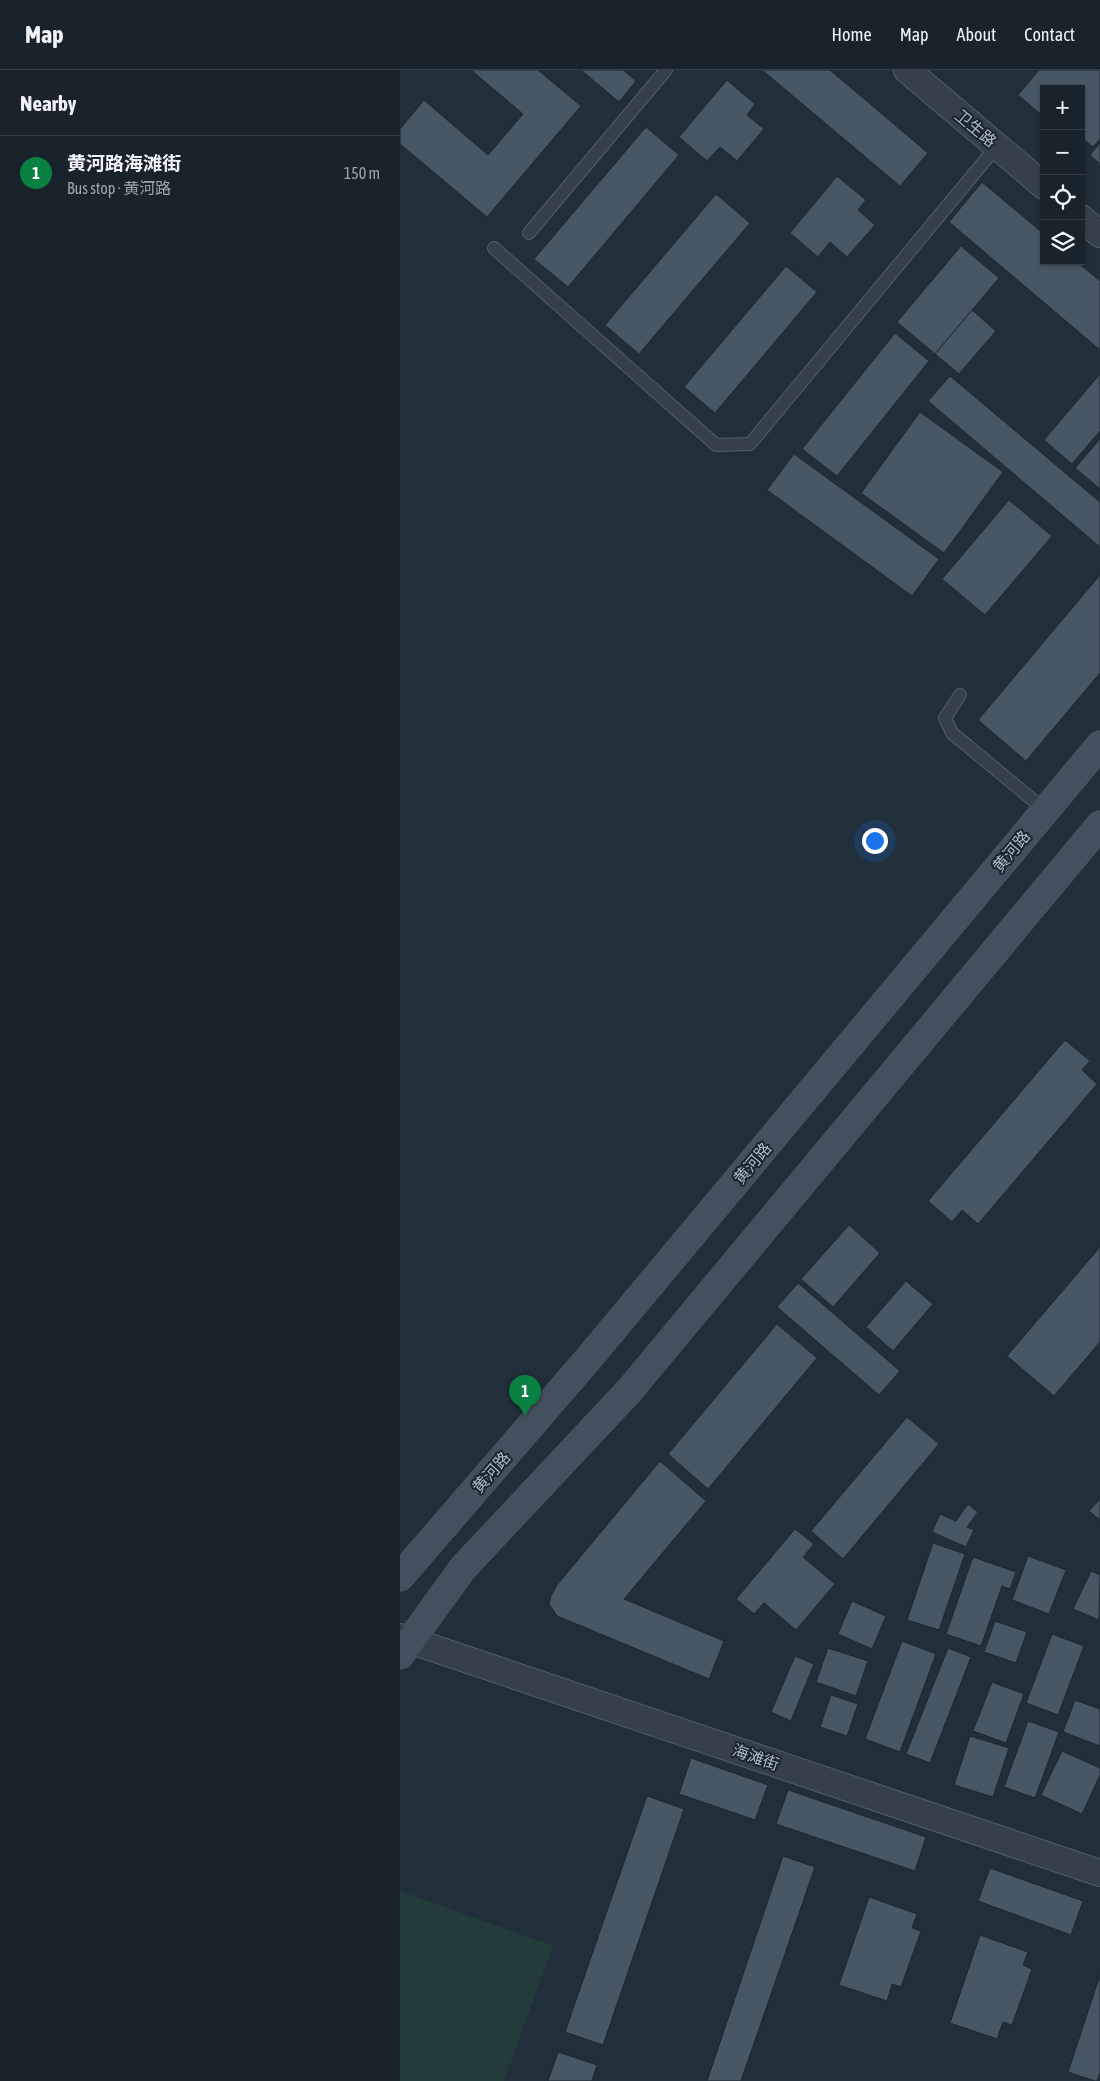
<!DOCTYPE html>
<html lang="en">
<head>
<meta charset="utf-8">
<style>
	body { margin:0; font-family:"Asap Condensed","Noto Sans SC",sans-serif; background:#262f38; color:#f1f3f6 }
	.controls { position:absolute; right:15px; top:15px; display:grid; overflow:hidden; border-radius:0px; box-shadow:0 1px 4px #0004 }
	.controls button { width:45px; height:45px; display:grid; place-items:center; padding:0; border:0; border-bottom:1px solid #374048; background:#19232c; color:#f1f3f6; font:25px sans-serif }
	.you { position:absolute; left:474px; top:770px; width:18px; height:18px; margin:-12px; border:4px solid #fff; border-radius:50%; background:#1a73e8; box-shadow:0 0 0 8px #1a73e833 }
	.badge { display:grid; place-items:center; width:32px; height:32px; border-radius:50%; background:#0b8043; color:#fff; font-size:16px; font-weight:700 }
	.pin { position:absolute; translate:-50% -41px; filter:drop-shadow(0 1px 2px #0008) }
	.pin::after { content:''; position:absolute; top:26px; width:18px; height:15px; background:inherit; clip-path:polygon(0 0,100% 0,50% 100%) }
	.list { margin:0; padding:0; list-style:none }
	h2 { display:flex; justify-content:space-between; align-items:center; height:65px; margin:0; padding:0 20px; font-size:21px }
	h2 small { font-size:16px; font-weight:400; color:#9fa4a9 }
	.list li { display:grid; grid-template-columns:32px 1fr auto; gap:15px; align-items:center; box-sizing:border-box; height:75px; padding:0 20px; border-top:1px solid #374048 }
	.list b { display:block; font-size:19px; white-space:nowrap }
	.list p { margin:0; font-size:16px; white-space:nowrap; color:#9fa4a9 }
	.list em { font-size:16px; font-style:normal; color:#9fa4a9 }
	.icon { flex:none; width:28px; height:28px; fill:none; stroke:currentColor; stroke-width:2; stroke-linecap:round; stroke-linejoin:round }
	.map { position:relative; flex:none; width:700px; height:2011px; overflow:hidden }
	header { display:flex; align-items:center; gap:30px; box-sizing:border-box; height:70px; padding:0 25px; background:#19232c; border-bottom:1px solid #374048 }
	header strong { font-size:24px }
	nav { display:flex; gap:28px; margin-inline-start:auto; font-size:18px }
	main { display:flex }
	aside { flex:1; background:#19232c }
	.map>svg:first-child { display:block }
	.green { fill:#233b3a }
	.building { fill:#475763; stroke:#1c2731 }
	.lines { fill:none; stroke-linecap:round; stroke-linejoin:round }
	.lane-casing { stroke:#525e68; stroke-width:14 }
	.street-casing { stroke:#525e68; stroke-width:28 }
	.secondary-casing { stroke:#525e68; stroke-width:29 }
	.lane { stroke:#35404a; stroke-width:12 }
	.street { stroke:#35404a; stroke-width:26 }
	.secondary { stroke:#43505d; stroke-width:28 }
	.labels { text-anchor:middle; stroke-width:4; stroke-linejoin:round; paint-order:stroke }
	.street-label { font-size:16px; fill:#afbbc6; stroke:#1a252f }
</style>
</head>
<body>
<header>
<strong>Map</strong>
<nav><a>Home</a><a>Map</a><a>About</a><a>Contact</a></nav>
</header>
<main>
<aside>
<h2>Nearby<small></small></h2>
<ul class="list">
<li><span class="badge">1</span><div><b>黄河路海滩街</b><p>Bus stop · 黄河路</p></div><em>150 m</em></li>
</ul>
</aside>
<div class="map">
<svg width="700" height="2011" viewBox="0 0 700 2011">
	<rect width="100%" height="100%" fill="#212f3a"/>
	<path class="green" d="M0,1821L153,1876L104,2011H0Z"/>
	<g class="building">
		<path d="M71,0H138L181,36L87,147L0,74V59L24,30L88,85L123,44Z"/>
		<path d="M181,0H223L236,11L219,32Z"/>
		<path d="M362,0H430L528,83L500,116Z"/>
		<path d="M639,0H700V69L693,77L681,67V19H644V47L618,25Z"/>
		<path d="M327,10L355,34L347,45L364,59L337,91L320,77L307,91L279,67Z"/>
		<path d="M246,57L279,85L168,217L134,189Z"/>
		<path d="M700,73V94L690,85Z"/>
		<path d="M437,106L466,130L458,140L475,155L447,187L430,172L418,187L390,163Z"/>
		<path d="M582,112L644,164V191H676L700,211V280L549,152Z"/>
		<path d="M316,124L350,153L239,284L205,255Z"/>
		<path d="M561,176L599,208L535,284L497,252Z"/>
		<path d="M386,196L417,222L315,343L284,317Z"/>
		<path d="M572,240L596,261L559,304L535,284Z"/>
		<path d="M495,263L529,291L437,406L402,379Z"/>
		<path d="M700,304V361L672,394L644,370Z"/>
		<path d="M550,306L700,432V477L528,331Z"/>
		<path d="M520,342L603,402L544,483L461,423Z"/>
		<path d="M700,369V419L675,398Z"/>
		<path d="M394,384L539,489L512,526L367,420Z"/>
		<path d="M609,430L652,466L585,545L542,509Z"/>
		<path d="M700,505V603L626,691L578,650Z"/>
		<path d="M665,970L690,991L682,1000L697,1014L578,1154L562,1140L552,1152L528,1131Z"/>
		<path d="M449,1155L480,1183L433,1237L401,1209Z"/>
		<path d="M700,1177V1272L654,1326L607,1286Z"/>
		<path d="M506,1211L533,1234L493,1281L466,1257Z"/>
		<path d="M398,1213L500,1301L479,1325L377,1237Z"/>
		<path d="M377,1254L417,1288L308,1419L268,1384Z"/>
		<path d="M507,1347L539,1374L443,1489L411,1461Z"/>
		<path d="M260,1391L306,1431L224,1529L324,1571L309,1609L157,1546L149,1534L151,1526L157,1515Z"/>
		<path d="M700,1429V1450L689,1441Z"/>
		<path d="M568,1434L578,1442L567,1457L574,1460L566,1477L532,1462L540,1444L556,1451Z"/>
		<path d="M395,1459L414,1474L403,1487L435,1514L396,1560L364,1533L354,1544L336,1529Z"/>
		<path d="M533,1473L565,1484L539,1560L507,1550Z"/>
		<path d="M628,1486L666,1500L649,1544L612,1530Z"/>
		<path d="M573,1487L616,1502L610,1519L602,1516L581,1576L546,1564Z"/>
		<path d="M691,1501L700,1505L699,1550L673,1539Z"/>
		<path d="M452,1531L486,1546L472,1579L438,1564Z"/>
		<path d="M595,1551L627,1562L616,1593L584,1582Z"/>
		<path d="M652,1564L684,1576L658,1645L626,1633Z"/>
		<path d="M502,1571L536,1584L500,1682L465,1669Z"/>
		<path d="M428,1578L468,1591L456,1626L416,1612Z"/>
		<path d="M548,1578L571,1587L530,1693L506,1684Z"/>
		<path d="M395,1586L414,1594L391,1651L371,1642Z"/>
		<path d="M592,1612L624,1624L606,1673L573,1661Z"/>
		<path d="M431,1625L458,1634L447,1666L420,1657Z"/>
		<path d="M675,1630L700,1639V1676L663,1662Z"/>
		<path d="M628,1651L659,1662L635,1728L604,1717Z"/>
		<path d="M570,1666L609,1678L593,1727L554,1715Z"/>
		<path d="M662,1681L700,1698V1705L682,1744L641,1725Z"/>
		<path d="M291,1688L368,1715L355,1750L279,1724Z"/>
		<path d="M388,1720L526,1767L515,1801L376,1754Z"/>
		<path d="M247,1726L284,1739L203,1975L165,1962Z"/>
		<path d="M383,1786L415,1797L341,2011H307Z"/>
		<path d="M590,1798L683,1831L671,1865L578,1831Z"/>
		<path d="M469,1827L517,1844L512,1858L521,1861L501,1917L492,1914L487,1931L439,1915Z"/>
		<path d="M580,1865L628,1882L623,1895L632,1899L612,1955L603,1952L597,1969L550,1953Z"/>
		<path d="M700,1905V2003L697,2011H695L668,2002Z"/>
		<path d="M158,1982L197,1995L192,2011H148Z"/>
	</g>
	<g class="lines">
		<g class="lane-casing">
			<g id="lane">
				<path d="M129,163L266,0"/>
				<path d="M94,178L316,375L350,374L597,76"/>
				<path d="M560,625L545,648L552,663L645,740"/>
			</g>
		</g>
		<g class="street-casing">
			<g id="street">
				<path d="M507,0L644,116"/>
				<path d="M681,148L700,164"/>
				<path d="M0,1567L700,1803"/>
			</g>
		</g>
		<g class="secondary-casing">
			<g id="secondary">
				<path d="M0,1507L189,1288L700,675"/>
				<path d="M0,1585L63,1498L229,1321L700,755"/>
			</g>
		</g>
		<use href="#lane" class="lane"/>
		<use href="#street" class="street"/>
		<use href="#secondary" class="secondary"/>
	</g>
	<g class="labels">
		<g class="street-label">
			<text transform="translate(576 58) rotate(40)" y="6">卫生路</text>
			<text transform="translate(611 781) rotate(-50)" y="6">黄河路</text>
			<text transform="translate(352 1093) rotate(-50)" y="6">黄河路</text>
			<text transform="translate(91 1402) rotate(-49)" y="6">黄河路</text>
			<text transform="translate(356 1687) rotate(19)" y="6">海滩街</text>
		</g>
	</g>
</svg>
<div class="controls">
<button>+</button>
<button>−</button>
<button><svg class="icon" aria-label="locate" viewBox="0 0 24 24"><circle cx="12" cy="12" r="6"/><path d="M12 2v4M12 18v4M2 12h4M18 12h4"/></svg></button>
<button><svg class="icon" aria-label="layers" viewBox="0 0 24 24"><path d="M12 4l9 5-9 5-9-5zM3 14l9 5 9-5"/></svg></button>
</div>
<div class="you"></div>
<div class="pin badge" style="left:125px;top:1346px">1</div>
</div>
</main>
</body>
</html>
